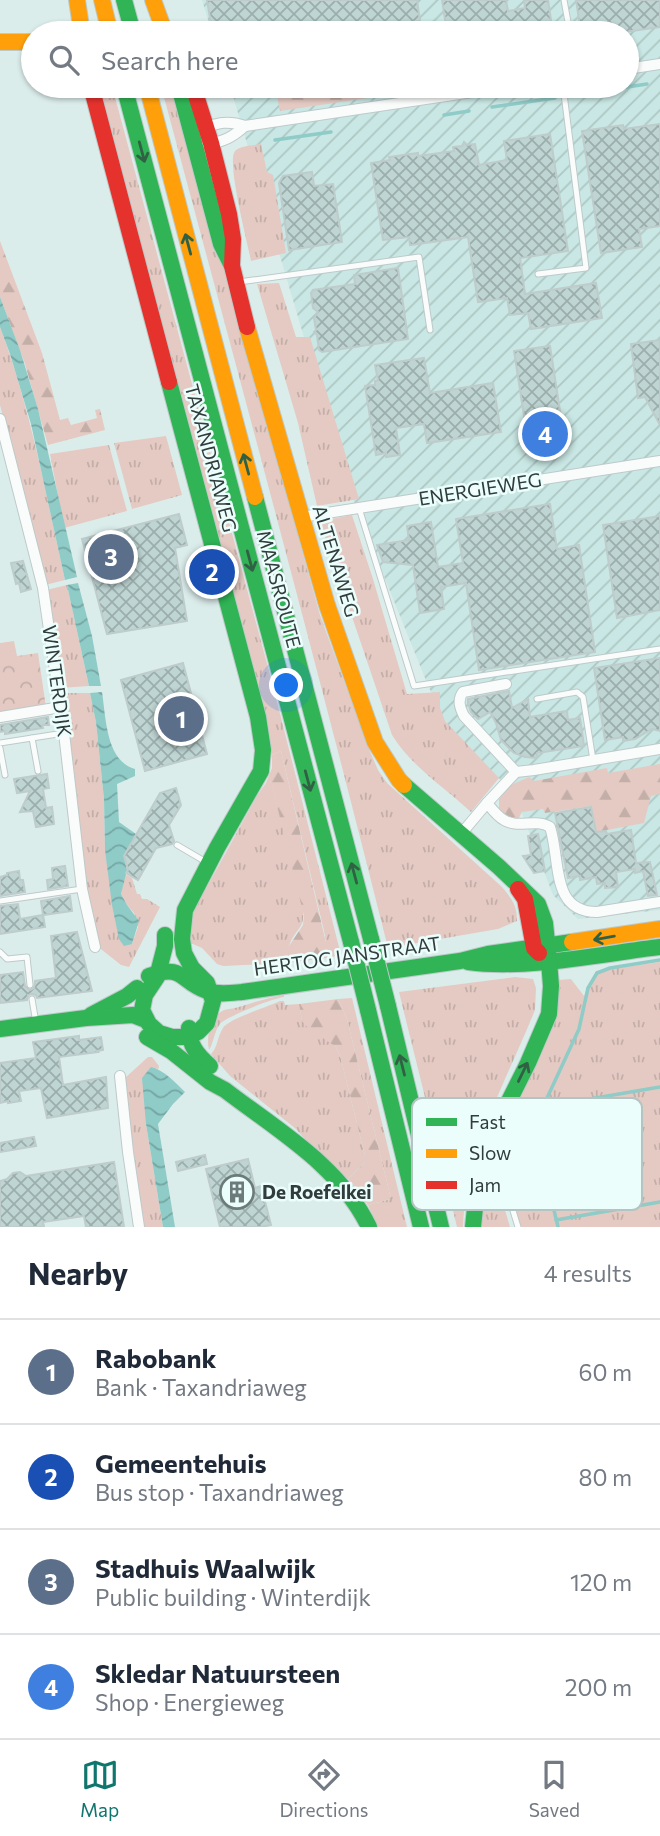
<!DOCTYPE html>
<html lang="en">
<head>
<meta charset="utf-8">
<style>
	body { margin:0; font-family:Commissioner,sans-serif; background:#f6f6f7; color:#1f2937 }
	.you { position:absolute; left:287px; top:686px; width:24px; height:24px; margin:-18px; border:5px solid #fff; border-radius:50%; background:#1a73e8; box-shadow:0 0 0 10px #1a73e833 }
	.badge { display:grid; place-items:center; width:46px; height:46px; border-radius:50%; background:#0f766e; color:#fff; font-size:23px; font-weight:700 }
	.pin { position:absolute; translate:-50% -50%; border:4px solid #fff; box-shadow:0 2px 7px #0006 }
	.list { margin:0; padding:0; list-style:none }
	h2 { display:flex; justify-content:space-between; align-items:center; height:91px; margin:0; padding:0 28px; font-size:30px }
	h2 small { font-size:23px; font-weight:400; color:#747a83 }
	.list li { display:grid; grid-template-columns:46px 1fr auto; gap:21px; align-items:center; box-sizing:border-box; height:105px; padding:0 28px; border-top:2px solid #e0e1e3 }
	.list b { display:block; font-size:26px; white-space:nowrap }
	.list p { margin:0; font-size:23px; white-space:nowrap; color:#747a83 }
	.list em { font-size:23px; font-style:normal; color:#747a83 }
	.icon { flex:none; width:38px; height:38px; fill:none; stroke:currentColor; stroke-width:2; stroke-linecap:round; stroke-linejoin:round }
	.map { position:relative; flex:none; width:660px; height:1227px; overflow:hidden }
	.search { position:absolute; background:#fff; box-shadow:0 2px 5px #0004; left:21px; right:21px; top:21px; height:77px; display:flex; align-items:center; gap:18px; box-sizing:border-box; padding:0 24px; border-radius:38px; color:#747a83; font-size:26px }
	.sheet { height:511px; background:#fff }
	nav { display:flex; justify-content:space-around; align-items:center; box-sizing:border-box; height:98px; border-top:2px solid #e0e1e3; background:#fff; font-size:19px; color:#747a83 }
	nav a { display:grid; justify-items:center; gap:4px }
	nav .on { color:#0f766e }
	.map>svg:first-child { display:block }
	.industrial { fill:url(#industrial-furrows) }
	.grass { fill:url(#grass-tufts) }
	.forest { fill:url(#forest-firs) }
	.park { fill:url(#park-crowns) }
	.water { fill:url(#water-waves) }
	.lines { fill:none; stroke-linecap:round; stroke-linejoin:round }
	.stream { stroke:#8fcbc7; stroke-width:3.5 }
	.building { fill:url(#building-cross-hatch); stroke:#becccb; stroke-width:2 }
	.lane-casing { stroke:#bdcac9; stroke-width:7 }
	.street-casing { stroke:#bdcac9; stroke-width:12 }
	.fast-casing { stroke:#bdcac9; stroke-width:18 }
	.slow-casing { stroke:#bdcac9; stroke-width:18 }
	.jam-casing { stroke:#bdcac9; stroke-width:18 }
	.lane { stroke:#fafcfc; stroke-width:5 }
	.street { stroke:#fafcfc; stroke-width:10 }
	.fast { stroke:#30b455; stroke-width:16 }
	.slow { stroke:#ff9f0a; stroke-width:16 }
	.jam { stroke:#e5322d; stroke-width:16 }
	.fast-bridge-casing { stroke:#bdcac9; stroke-width:18; stroke-linecap:butt }
	.fast-bridge { stroke:#30b455; stroke-width:16 }
	.oneway { stroke:#316144 }
	.labels { text-anchor:middle; stroke-width:5; stroke-linejoin:round; paint-order:stroke }
	.street-label { font-size:19px; fill:#313d3c; stroke:#ebfefc }
	.poi-label { font-size:19px; font-weight:bold; fill:#313d3c; stroke:#ebfefc; text-anchor:start }
	.key { fill:#ebfefc; stroke:#b3c4c2; stroke-width:2 }
	.key-label { font-size:19px; fill:#313d3c }
</style>
</head>
<body>
<div class="map">
<svg width="660" height="1227" viewBox="0 0 660 1227">
	<defs>
		<pattern id="industrial-furrows" width="10" height="10" patternUnits="userSpaceOnUse" patternTransform="scale(1.75)"><rect width="10" height="10" fill="#c9e7e4"/><path d="M-1 1l2-2M0 10L10 0M9 11l2-2" fill="none" stroke="#adc7c4"/></pattern>
		<pattern id="grass-tufts" width="24" height="20" patternUnits="userSpaceOnUse" patternTransform="scale(1.75)"><rect width="24" height="20" fill="#e4cac3"/><path d="M3 7l-1-3M5 7V3M7 7l1-3M15 17l-1-3M17 17v-4M19 17l1-3" fill="none" stroke="#c4aea8"/></pattern>
		<pattern id="forest-firs" width="22" height="20" patternUnits="userSpaceOnUse" patternTransform="scale(1.75)"><rect width="22" height="20" fill="#e4cac3"/><path d="M5 1l3.5 6h-7zM16 11l3.5 6h-7z" fill="#c4aea8"/></pattern>
		<pattern id="park-crowns" width="20" height="18" patternUnits="userSpaceOnUse" patternTransform="scale(1.75)"><rect width="20" height="18" fill="#e4cac3"/><path d="M2 6a3 3 0 1 1 6 0M12 15a3 3 0 1 1 6 0" fill="none" stroke="#c4aea8"/></pattern>
		<pattern id="water-waves" width="16" height="10" patternUnits="userSpaceOnUse" patternTransform="scale(1.75)"><rect width="16" height="10" fill="#8fcbc7"/><path d="M0 5q4-4 8 0t8 0" fill="none" stroke="#75a6a3"/></pattern>
		<pattern id="building-cross-hatch" width="8" height="8" patternUnits="userSpaceOnUse" patternTransform="scale(1.75)"><rect width="8" height="8" fill="#bed5d3"/><path d="M0 0l8 8M0 8l8-8" fill="none" stroke="#9baeac"/></pattern>
	</defs>
	<rect width="100%" height="100%" fill="#dbedeb"/>
	<path class="industrial" d="M202,0H660V910L578,919L553,895L513,790L453,741L427,683L348,487L230,86H627V33H212Z"/>
	<g class="grass">
		<path d="M96,86H112L273,686L341,955L327,958L325,935L281,751L272,755L268,726L258,695Z"/>
		<path d="M161,86H173L320,615L369,749L378,770L387,783L502,887C512,899 517,905 517,921L498,929L388,948C316,660 238,373 161,86Z"/>
		<path d="M261,144L267,172L273,175L286,253L251,261C248,245 226,161 235,151C239,146 254,145 261,144Z"/>
		<path d="M279,283L296,337H310L359,499L317,506L298,423L257,284Z"/>
		<path d="M0,327C31,409 46,495 65,580L45,585L0,405Z"/>
		<path d="M166,436L182,495L132,509L114,443Z"/>
		<path d="M109,445L127,511L64,528L50,454Z"/>
		<path d="M352,515L373,579L407,694L440,692V708L445,721L499,778L471,812C444,787 411,766 392,735L324,534L321,521Z"/>
		<path d="M67,585L89,686L61,688L46,590Z"/>
		<path d="M62,693H90L96,722L104,799L105,850L132,944L138,927L134,913L127,905L121,894L125,874L132,878L137,894H140L142,899H147L160,907L129,967L121,965L97,946L86,897Z"/>
		<path d="M269,780L272,784L302,904C307,930 296,926 289,946C287,951 288,958 288,963L223,966L217,964L202,948L193,944H187L191,916L257,796L266,783H269Z"/>
		<path d="M660,962V1227H519L511,1198L505,1191L492,1186L489,1181L490,1171L499,1137L558,980L571,979L584,996L596,971Z"/>
		<path d="M515,977L533,979L536,988L535,1010C507,1080 466,1149 463,1227H457L399,992Z"/>
		<path d="M284,995V997C274,998 225,1017 220,1024C214,1032 214,1042 209,1050C206,1037 210,1017 224,1010C227,1009 231,1009 235,1008C251,1003 267,998 284,995Z"/>
		<path d="M352,998L407,1227H378L368,1205L391,1199L347,1019L338,999Z"/>
		<path d="M280,1001H284L285,1005L299,1004L302,1021L336,1047L341,1059L365,1156V1162L348,1179L319,1155L296,1129L230,1076L211,1054C218,1047 217,1037 223,1028C228,1019 268,1007 280,1001Z"/>
		<path d="M148,1057H152L159,1066L158,1070L156,1068L146,1124L163,1227H144L124,1082L125,1078Z"/>
		<path d="M496,1197L502,1200L510,1227H480L485,1203L489,1198Z"/>
	</g>
	<g class="forest">
		<path d="M350,86H448L280,111L277,96Z"/>
		<path d="M0,241L42,353L60,420L68,418L71,425L97,418L95,410L100,409L105,430L48,445L25,364L0,297Z"/>
		<path d="M281,751L327,947V958L288,963L287,949L303,925L304,916L272,785L270,781L269,783H266L272,768V755Z"/>
		<path d="M660,764V794L651,796L644,823L596,832L591,806L545,813L543,809L522,812L518,820L507,817L499,808V799L511,785L529,777L534,781L607,768L608,773Z"/>
		<path d="M338,999L347,1019L391,1199L368,1205L348,1179L365,1162V1156L341,1059L336,1047L308,1028L302,1021L299,1004Z"/>
	</g>
	<path class="park" d="M14,641L17,656L38,653L46,707L0,714V643Z"/>
	<g class="water">
		<path d="M0,297L20,350L38,409L77,577L65,580L31,424L10,354L0,327Z"/>
		<path d="M78,583L92,636L101,686H89L67,585Z"/>
		<path d="M102,692C106,718 106,761 135,769V776L117,784L119,822L136,834L124,857L127,870L121,894L127,905L139,921L132,944L124,946L119,939L112,905L105,850L104,799L96,722L90,693Z"/>
		<path d="M151,1067C164,1070 176,1083 185,1092L173,1104L158,1124L175,1227H163L146,1124L142,1078Z"/>
	</g>
	<g class="lines">
		<g class="stream">
			<path d="M581,94L647,84"/>
			<path d="M492,107L555,98"/>
			<path d="M444,115L469,111"/>
			<path d="M275,140L331,132"/>
			<path d="M543,1107L660,1087"/>
			<path d="M556,1220L660,1202"/>
			<path d="M558,1227L537,1138L536,1129L541,1111L579,1029L588,988L597,973L610,968L660,960"/>
		</g>
	</g>
	<g class="building">
		<path d="M207,0H417L420,21L374,27L375,33H214L213,30H212Z"/>
		<path d="M442,0H506L508,11L525,8L524,0H548L553,33H529L528,27L488,33H447Z"/>
		<path d="M576,0H660V27L618,33H581Z"/>
		<path d="M660,124V226L639,229L642,247L601,253L582,131L623,125L624,129Z"/>
		<path d="M550,134L568,251L520,258L525,294L596,283L602,318L531,329L528,313L510,315L507,298L478,302L468,237L410,245L409,237L383,240L371,163L390,160L389,157L418,153V156L454,151L453,147L462,146L464,142L467,145L475,144L479,165L507,160L504,141Z"/>
		<path d="M312,172L314,186L333,184L342,242L289,250L279,183L283,176Z"/>
		<path d="M398,268L408,339L322,352L319,350L317,335L314,332L316,330L314,318L318,312L313,308L311,293L313,290L355,284L354,275Z"/>
		<path d="M660,340V425L645,397L638,398L631,344Z"/>
		<path d="M550,346L564,437L528,442L514,351Z"/>
		<path d="M424,358L430,393L493,383L501,432L427,443L424,424L396,428L400,455L386,457V453L376,455L365,386L375,385V381L378,380L375,365Z"/>
		<path d="M550,504L557,549L579,545L595,652L479,670L466,583L441,587L444,609L420,613L413,565L383,562L377,545L409,540L407,526L431,522L438,567L463,563L456,519Z"/>
		<path d="M179,514L187,545L175,548L187,621L107,634L82,539Z"/>
		<path d="M660,516V610L617,618L603,525Z"/>
		<path d="M23,561L31,589L21,592L19,583L16,584L11,563Z"/>
		<path d="M660,658V731L652,729L635,739L623,741V737L605,740L594,668Z"/>
		<path d="M183,663L207,754L145,771L121,680Z"/>
		<path d="M509,691L512,708L528,699L530,717L567,711L568,720L580,718L584,746L537,753V758L525,757L514,753L501,740L496,723L490,712L478,719L471,712L468,703V699Z"/>
		<path d="M48,717L49,725H42L43,728L5,734V731L0,732V725Z"/>
		<path d="M47,774L49,788L43,789L46,808L52,807L54,824L36,827L33,811L20,812L30,791L17,793L14,779Z"/>
		<path d="M176,788L181,805L169,825L174,841L172,844L156,848L138,880L126,873L128,870L124,856L160,793Z"/>
		<path d="M591,807L596,832L606,831L607,834L631,830L636,863L650,862L657,895L648,896L643,871L635,873V869L616,872L618,887L605,888V883L597,884L596,877L580,880V876L568,878L555,813Z"/>
		<path d="M538,834L545,871L534,873L523,856L531,855L528,836Z"/>
		<path d="M65,866L68,886L48,889L47,880L53,879L52,868Z"/>
		<path d="M19,871L20,880H23L25,892L0,896V877L7,875V873Z"/>
		<path d="M70,896L72,911L43,915L41,901Z"/>
		<path d="M18,904L20,919L43,915L45,927L0,934V906Z"/>
		<path d="M77,932L92,991L37,998L36,995L32,994L28,995L27,1000L0,1003V975L23,972L25,986L30,990L34,988L35,981L56,978L51,936Z"/>
		<path d="M79,1036V1040L101,1037L103,1050L97,1051L98,1052L59,1057L63,1085L106,1077L108,1108L47,1118L41,1088L19,1091L21,1101L8,1103V1101L0,1103V1063L36,1058L33,1042Z"/>
		<path d="M34,1137L36,1146L0,1152V1143Z"/>
		<path d="M205,1155L207,1164L178,1171L176,1162Z"/>
		<path d="M248,1159L255,1188L261,1186L271,1225L261,1227H220L206,1169Z"/>
		<path d="M114,1162L124,1227H86L84,1216L43,1222L44,1227H0V1181L7,1179L13,1173L20,1172L26,1176Z"/>
	</g>
	<g class="lines">
		<g class="lane-casing">
			<g id="lane">
				<path d="M564,0L570,33"/>
				<path d="M538,274L586,268L563,86"/>
				<path d="M239,282L419,257L430,330"/>
				<path d="M359,508L414,686L660,649"/>
				<path d="M537,699L577,692L583,697L593,760"/>
				<path d="M32,738L38,771"/>
				<path d="M0,743L64,733"/>
				<path d="M0,748L5,775"/>
				<path d="M177,845L206,862"/>
				<path d="M0,901L82,889"/>
				<path d="M0,952L7,959L27,957L30,985"/>
				<path d="M32,999L36,1023"/>
				<path d="M480,1190L504,1197L510,1201L518,1227"/>
			</g>
		</g>
		<g class="street-casing">
			<g id="street">
				<path d="M627,69L660,64"/>
				<path d="M203,130C217,121 230,121 245,126L513,86"/>
				<path d="M206,142C221,145 234,136 245,126"/>
				<path d="M0,419L43,588L64,733L82,889L95,947"/>
				<path d="M301,517L660,461"/>
				<path d="M506,684L463,692C457,700 460,708 464,716L516,772"/>
				<path d="M0,717L61,707"/>
				<path d="M487,803C492,809 497,816 504,820C518,829 536,818 550,827C561,860 550,912 597,912L660,902"/>
				<path d="M461,834L487,803L516,772L534,770L660,749"/>
				<path d="M120,1076L128,1152L139,1227"/>
			</g>
		</g>
		<g class="fast-casing">
			<g id="fast">
				<path d="M124,0L133,33"/>
				<path d="M124,86L351,942"/>
				<path d="M179,86L221,244L231,264"/>
				<path d="M255,497L371,939"/>
				<path d="M404,785L499,867L538,904L545,923L549,961"/>
				<path d="M165,935V946L157,977L145,995L142,1010L149,1024L159,1033L172,1037H185L198,1032L207,1023L213,1001L207,983L192,968L184,953L182,939L185,910L217,848L261,771L263,750L258,717L169,382"/>
				<path d="M468,962C526,970 601,954 660,947"/>
				<path d="M149,976C184,963 180,982 207,991C218,995 231,993 242,992L460,961L488,954L572,942"/>
				<path d="M388,1006L441,1227"/>
				<path d="M368,1010L421,1227"/>
				<path d="M91,1015L127,996L137,988"/>
				<path d="M189,1028C189,1045 197,1055 210,1066"/>
				<path d="M0,1029L86,1018L133,1015L146,1020"/>
				<path d="M147,1037L171,1051L210,1082L225,1090C277,1130 340,1166 369,1227"/>
				<path d="M473,1227L477,1189L493,1133L528,1063L549,1014L551,986L549,961"/>
			</g>
		</g>
		<g class="slow-casing">
			<g id="slow">
				<path d="M77,0L82,33"/>
				<path d="M102,0L110,33"/>
				<path d="M153,0L165,33"/>
				<path d="M0,42H33"/>
				<path d="M147,86L255,497"/>
				<path d="M247,327L327,605L375,742L399,780L404,785"/>
				<path d="M572,942L660,929"/>
			</g>
		</g>
		<g class="jam-casing">
			<g id="jam">
				<path d="M91,86L169,382"/>
				<path d="M193,86L211,143L229,214L233,239L232,266L247,327"/>
				<path d="M518,889L525,899L534,948L539,953"/>
			</g>
		</g>
		<use href="#lane" class="lane"/>
		<use href="#street" class="street"/>
		<use href="#fast" class="fast"/>
		<use href="#slow" class="slow"/>
		<use href="#jam" class="jam"/>
		<g class="fast-bridge-casing">
			<g id="fast-bridge">
				<path d="M371,939L388,1006"/>
				<path d="M351,942L368,1010"/>
			</g>
		</g>
		<use href="#fast-bridge" class="fast-bridge"/>
	</g>
	<defs><path id="oneway-shaft" d="M-6 0H5M1.5-3L5.5 0L1.5 3" fill="none" stroke-width="1.6" stroke-linecap="round" stroke-linejoin="round" transform="scale(1.75)"/></defs>
	<g class="oneway">
		<use href="#oneway-shaft" transform="translate(142 152) rotate(75)"/>
		<use href="#oneway-shaft" transform="translate(188 244) rotate(-105)"/>
		<use href="#oneway-shaft" transform="translate(246 464) rotate(-105)"/>
		<use href="#oneway-shaft" transform="translate(250 561) rotate(75)"/>
		<use href="#oneway-shaft" transform="translate(308 781) rotate(75)"/>
		<use href="#oneway-shaft" transform="translate(354 873) rotate(-105)"/>
		<use href="#oneway-shaft" transform="translate(604 938) rotate(170)"/>
		<use href="#oneway-shaft" transform="translate(402 1065) rotate(-104)"/>
		<use href="#oneway-shaft" transform="translate(523 1072) rotate(-64)"/>
	</g>
	<defs>
		<g id="building-ring" transform="scale(1.75)"><circle r="9.5" fill="#ebfefc" stroke="#6c7b79" stroke-width="1.5"/><path d="M-4-6H4V6H1V3H-1V6H-4ZM-2.5-4.3h1.7v1.8h-1.7ZM.8-4.3h1.7v1.8H.8ZM-2.5-1h1.7V.8h-1.7ZM.8-1h1.7V.8H.8Z" fill="#6c7b79"/></g>
	</defs>
	<g fill-rule="evenodd">
		<use href="#building-ring" x="237" y="1192"/>
	</g>
	<g class="labels">
		<g class="street-label">
			<text transform="translate(211 458) rotate(75)" y="7">TAXANDRIAWEG</text>
			<text transform="translate(480 489) rotate(-9)" y="7">ENERGIEWEG</text>
			<text transform="translate(336 561) rotate(73)" y="7">ALTENAWEG</text>
			<text transform="translate(279 589) rotate(75)" y="7">MAASROUTE</text>
			<text transform="translate(57 681) rotate(82)" y="7">WINTERDIJK</text>
			<text transform="translate(347 956) rotate(-8)" y="7">HERTOG JANSTRAAT</text>
		</g>
		<g class="poi-label">
			<text x="262" y="1199">De Roefelkei</text>
		</g>
	</g>
	<rect x="412" y="1098" width="230" height="112" rx="10" class="key"/>
	<rect x="426" y="1118" width="31" height="8" fill="#30b455"/>
	<rect x="426" y="1149" width="31" height="9" fill="#ff9f0a"/>
	<rect x="426" y="1181" width="31" height="8" fill="#e5322d"/>
	<g class="key-label">
		<text x="469" y="1129">Fast</text>
		<text x="469" y="1160">Slow</text>
		<text x="469" y="1192">Jam</text>
	</g>
</svg>
<div class="you"></div>
<div class="pin badge" style="left:181px;top:719px;background:#5c6f8a">1</div>
<div class="pin badge" style="left:212px;top:572px;background:#1a4fb4">2</div>
<div class="pin badge" style="left:111px;top:557px;background:#5c6f8a">3</div>
<div class="pin badge" style="left:545px;top:434px;background:#3f7fe0">4</div>
<div class="search"><svg class="icon" aria-label="search" viewBox="0 0 24 24"><circle cx="10" cy="10" r="6"/><path d="M15 15l6 6"/></svg>Search here</div>
</div>
<section class="sheet">
<h2>Nearby<small>4 results</small></h2>
<ul class="list">
<li><span class="badge" style="background:#5c6f8a">1</span><div><b>Rabobank</b><p>Bank · Taxandriaweg</p></div><em>60 m</em></li>
<li><span class="badge" style="background:#1a4fb4">2</span><div><b>Gemeentehuis</b><p>Bus stop · Taxandriaweg</p></div><em>80 m</em></li>
<li><span class="badge" style="background:#5c6f8a">3</span><div><b>Stadhuis Waalwijk</b><p>Public building · Winterdijk</p></div><em>120 m</em></li>
<li><span class="badge" style="background:#3f7fe0">4</span><div><b>Skledar Natuursteen</b><p>Shop · Energieweg</p></div><em>200 m</em></li>
</ul>
</section>
<nav>
<a class="on"><svg class="icon" aria-label="map" viewBox="0 0 24 24"><path d="M3 6l6-2 6 2 6-2v14l-6 2-6-2-6 2zM9 4v14M15 6v14"/></svg>Map</a>
<a><svg class="icon" aria-label="directions" viewBox="0 0 24 24"><path d="M12 3l9 9-9 9-9-9zM9 14v-3h6M13 9l2 2-2 2"/></svg>Directions</a>
<a><svg class="icon" aria-label="saved" viewBox="0 0 24 24"><path d="M7 4h10v16l-5-4-5 4z"/></svg>Saved</a>
</nav>
</body>
</html>
